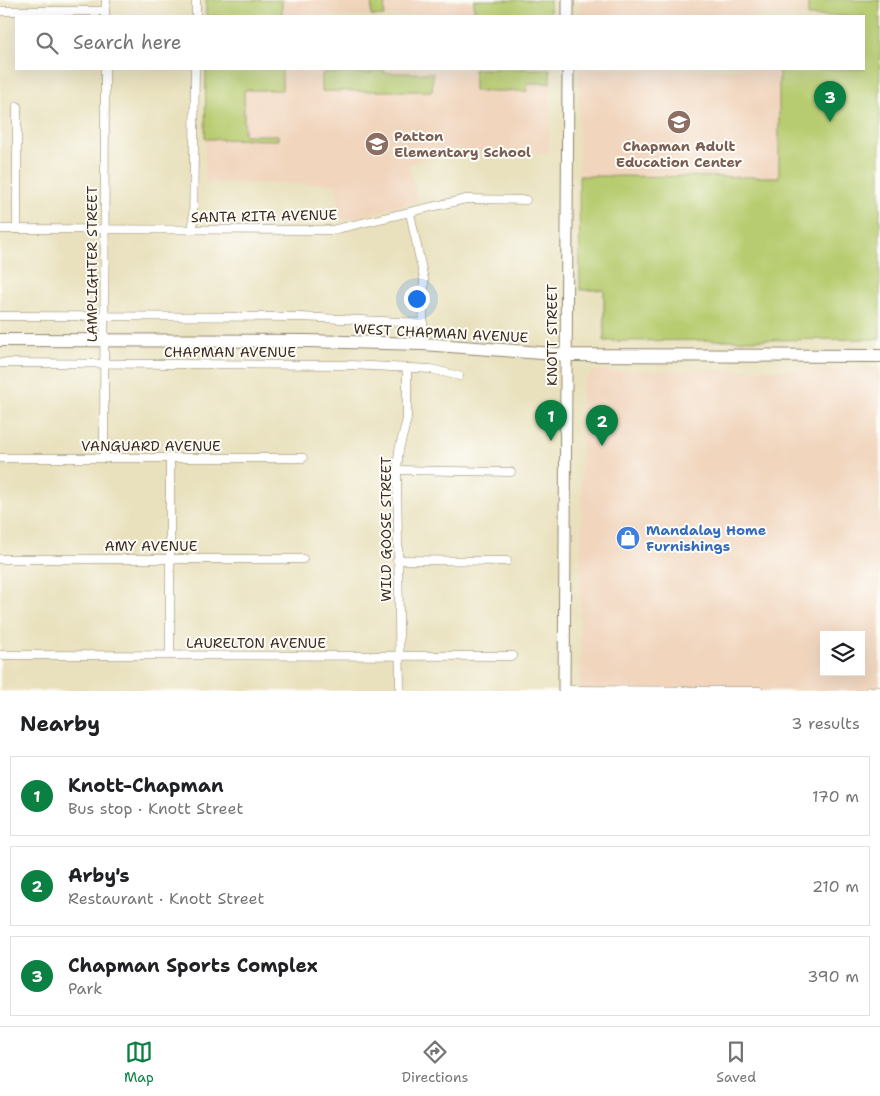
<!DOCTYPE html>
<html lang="en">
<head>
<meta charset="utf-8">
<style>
	body { margin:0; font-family:"Shantell Sans",sans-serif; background:#f2f2f2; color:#202124 }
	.controls { position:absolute; right:15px; bottom:15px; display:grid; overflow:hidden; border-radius:0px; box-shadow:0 5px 20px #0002 }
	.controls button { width:45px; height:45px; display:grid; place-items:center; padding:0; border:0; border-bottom:1px solid #e0e0e0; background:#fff; color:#202124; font:25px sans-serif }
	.you { position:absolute; left:416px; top:298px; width:18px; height:18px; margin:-12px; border:4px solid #fff; border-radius:50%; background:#1a73e8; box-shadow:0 0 0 8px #1a73e833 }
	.badge { display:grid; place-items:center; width:32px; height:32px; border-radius:50%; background:#0b8043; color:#fff; font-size:16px; font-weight:700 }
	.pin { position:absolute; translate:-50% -41px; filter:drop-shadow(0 1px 2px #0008) }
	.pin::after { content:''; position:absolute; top:26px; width:18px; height:15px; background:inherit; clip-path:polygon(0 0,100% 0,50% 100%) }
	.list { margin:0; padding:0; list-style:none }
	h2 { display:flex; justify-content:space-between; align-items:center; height:65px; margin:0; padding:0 20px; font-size:21px }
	h2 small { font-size:16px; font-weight:400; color:#757577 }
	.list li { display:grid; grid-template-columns:32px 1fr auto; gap:15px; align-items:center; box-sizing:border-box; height:80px; margin:0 10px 10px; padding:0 10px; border:1px solid #e0e0e0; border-radius:0px }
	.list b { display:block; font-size:19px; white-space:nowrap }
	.list p { margin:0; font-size:16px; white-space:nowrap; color:#757577 }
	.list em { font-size:16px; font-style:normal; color:#757577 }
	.icon { flex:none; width:28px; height:28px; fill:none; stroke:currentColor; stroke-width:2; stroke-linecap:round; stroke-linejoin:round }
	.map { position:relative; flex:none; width:880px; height:691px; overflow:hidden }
	.search { position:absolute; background:#fff; box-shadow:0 5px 20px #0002; left:15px; right:15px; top:15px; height:55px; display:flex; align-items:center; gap:12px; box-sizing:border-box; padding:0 18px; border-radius:0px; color:#757577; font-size:19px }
	.sheet { height:335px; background:#fff }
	nav { display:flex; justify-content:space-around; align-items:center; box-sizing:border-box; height:70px; border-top:1px solid #e0e0e0; background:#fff; font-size:14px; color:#757577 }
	nav a { display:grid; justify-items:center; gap:2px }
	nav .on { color:#0b8043 }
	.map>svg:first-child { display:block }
	.built { fill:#f1d5bd; fill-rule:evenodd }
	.green { fill:#b7cc70; stroke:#797b47 }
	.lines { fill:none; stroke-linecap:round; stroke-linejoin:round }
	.minor-casing { stroke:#92866e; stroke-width:9 }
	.secondary-casing { stroke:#92866e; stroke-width:13 }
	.primary-casing { stroke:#92866e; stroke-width:14 }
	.minor { stroke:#fff; stroke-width:8 }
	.secondary { stroke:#fff; stroke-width:11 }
	.primary { stroke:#fff; stroke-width:12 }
	.labels { text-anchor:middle; stroke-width:4; stroke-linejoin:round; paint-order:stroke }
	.education-label { font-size:14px; font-weight:bold; fill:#785e54; stroke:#fdfcf7; text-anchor:start }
	.street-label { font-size:14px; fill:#3b2a1e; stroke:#fdfcf7 }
	.shop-label { font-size:14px; font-weight:bold; fill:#366cbe; stroke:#fdfcf7; text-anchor:start }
</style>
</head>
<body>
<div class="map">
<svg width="880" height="691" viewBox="0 0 880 691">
	<rect width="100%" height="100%" fill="#fdfcf7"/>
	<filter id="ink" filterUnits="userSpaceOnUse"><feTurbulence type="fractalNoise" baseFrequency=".02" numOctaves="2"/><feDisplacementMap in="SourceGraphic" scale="10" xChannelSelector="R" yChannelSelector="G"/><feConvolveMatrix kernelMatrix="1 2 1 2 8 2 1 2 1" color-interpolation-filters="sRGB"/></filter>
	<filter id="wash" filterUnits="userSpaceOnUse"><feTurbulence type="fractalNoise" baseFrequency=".0096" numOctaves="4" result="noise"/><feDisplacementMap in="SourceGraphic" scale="20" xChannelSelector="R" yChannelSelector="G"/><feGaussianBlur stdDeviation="1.12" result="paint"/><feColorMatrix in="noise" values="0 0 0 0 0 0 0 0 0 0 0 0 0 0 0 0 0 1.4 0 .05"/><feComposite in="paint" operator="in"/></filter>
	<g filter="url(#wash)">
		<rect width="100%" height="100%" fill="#e9e1be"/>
		<g class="built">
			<rect x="206" y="0" width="344" height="16"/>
			<rect x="580" y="0" width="228" height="16"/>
			<path d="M206,69H550L549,153L452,152L408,164L418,202L342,221L336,184L205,183Z"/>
			<path d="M579,69H779V177L579,176Z"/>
			<path d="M880,369V691H580L582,383L594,371ZM824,635H861V672H824Z"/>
		</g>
		<g class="green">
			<rect x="206" y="0" width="76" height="16"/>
			<path d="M372,0H385L384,16H371Z"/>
			<rect x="474" y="0" width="76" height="16"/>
			<path d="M808,0H880V339L604,341V290H580L579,176L779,177V69H864V16H808Z"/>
			<path d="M206,69H282V90H244V135H278V140L205,139Z"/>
			<path d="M371,69H384V73H433L432,91H322V73H371Z"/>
			<path d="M474,69H550V83H528L527,91H474Z"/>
		</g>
	</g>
	<g filter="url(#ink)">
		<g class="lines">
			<g class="minor-casing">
				<g id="minor">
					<path d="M0,11H105"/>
					<path d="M105,15L106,0"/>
					<path d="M196,16V0"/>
					<path d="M410,213L424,279L423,344"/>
					<path d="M0,229L332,230L466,199L526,200"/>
					<path d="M17,229V106"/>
					<path d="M193,230L195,69"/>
					<path d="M0,316L300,317L423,323"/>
					<path d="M0,363L351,365L431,369L459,376"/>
					<path d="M0,458H303"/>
					<path d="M104,458L105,69"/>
					<path d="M397,470L511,472"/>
					<path d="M0,559H303"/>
					<path d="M397,560L507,561"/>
					<path d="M0,655L513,656"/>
					<path d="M170,655V458"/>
					<path d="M564,690L759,691"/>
					<path d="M400,691L397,470L399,450L407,419V368"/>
					<path d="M869,691H880"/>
				</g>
			</g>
			<g class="secondary-casing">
				<g id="secondary">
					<path d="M568,16V0"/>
					<path d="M564,691L568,69"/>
				</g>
			</g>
			<g class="primary-casing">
				<path id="primary" d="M0,340L306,341L423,344L567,355L880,356"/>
			</g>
			<use href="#minor" class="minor"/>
			<use href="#secondary" class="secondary"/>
			<use href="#primary" class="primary"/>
		</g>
	</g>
	<defs>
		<g id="school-disc" transform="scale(1.25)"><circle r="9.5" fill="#8d6e63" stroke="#fdfcf7"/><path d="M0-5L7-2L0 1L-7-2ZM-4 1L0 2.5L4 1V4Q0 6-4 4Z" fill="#fff"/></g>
		<g id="shop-disc" transform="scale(1.25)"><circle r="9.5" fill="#3f7fe0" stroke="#fdfcf7"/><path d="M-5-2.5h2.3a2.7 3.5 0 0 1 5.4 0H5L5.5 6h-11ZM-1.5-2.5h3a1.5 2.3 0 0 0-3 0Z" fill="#fff"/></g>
	</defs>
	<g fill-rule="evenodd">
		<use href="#school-disc" x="679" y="122"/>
		<use href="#school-disc" x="377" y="144"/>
		<use href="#shop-disc" x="628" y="538"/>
	</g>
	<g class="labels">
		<g class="education-label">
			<text x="394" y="141">Patton<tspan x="394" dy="16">Elementary School</tspan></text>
			<text x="679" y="151" text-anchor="middle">Chapman Adult<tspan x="679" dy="16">Education Center</tspan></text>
		</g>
		<g class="street-label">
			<text transform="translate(264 216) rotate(-1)" y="5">SANTA RITA AVENUE</text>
			<text transform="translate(92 264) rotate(-90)" y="5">LAMPLIGHTER STREET</text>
			<text transform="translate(441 333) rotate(3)" y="5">WEST CHAPMAN AVENUE</text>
			<text transform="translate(552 335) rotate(-90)" y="5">KNOTT STREET</text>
			<text x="230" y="357">CHAPMAN AVENUE</text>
			<text x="151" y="451">VANGUARD AVENUE</text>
			<text transform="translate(386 529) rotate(-90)" y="5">WILD GOOSE STREET</text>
			<text x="151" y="551">AMY AVENUE</text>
			<text x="256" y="648">LAURELTON AVENUE</text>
		</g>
		<g class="shop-label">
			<text x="646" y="535">Mandalay Home<tspan x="646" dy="16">Furnishings</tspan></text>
		</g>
	</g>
</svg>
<div class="controls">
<button><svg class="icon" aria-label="layers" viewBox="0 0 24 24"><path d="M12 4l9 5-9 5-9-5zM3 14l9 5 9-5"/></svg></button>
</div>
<div class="you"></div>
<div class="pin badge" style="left:551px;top:441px">1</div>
<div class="pin badge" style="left:602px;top:446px">2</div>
<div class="pin badge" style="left:830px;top:122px">3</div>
<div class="search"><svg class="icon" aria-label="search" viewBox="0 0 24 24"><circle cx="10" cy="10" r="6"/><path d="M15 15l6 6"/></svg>Search here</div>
</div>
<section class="sheet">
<h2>Nearby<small>3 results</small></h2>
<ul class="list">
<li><span class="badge">1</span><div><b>Knott-Chapman</b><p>Bus stop · Knott Street</p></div><em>170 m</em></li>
<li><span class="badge">2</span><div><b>Arby's</b><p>Restaurant · Knott Street</p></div><em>210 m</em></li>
<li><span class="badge">3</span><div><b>Chapman Sports Complex</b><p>Park</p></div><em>390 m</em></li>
</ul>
</section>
<nav>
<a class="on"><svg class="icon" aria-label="map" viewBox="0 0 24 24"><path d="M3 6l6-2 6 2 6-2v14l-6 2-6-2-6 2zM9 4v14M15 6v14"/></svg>Map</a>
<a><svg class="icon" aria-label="directions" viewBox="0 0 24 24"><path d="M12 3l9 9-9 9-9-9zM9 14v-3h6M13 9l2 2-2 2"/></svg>Directions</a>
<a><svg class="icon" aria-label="saved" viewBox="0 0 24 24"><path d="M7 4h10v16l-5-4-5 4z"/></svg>Saved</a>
</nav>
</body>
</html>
